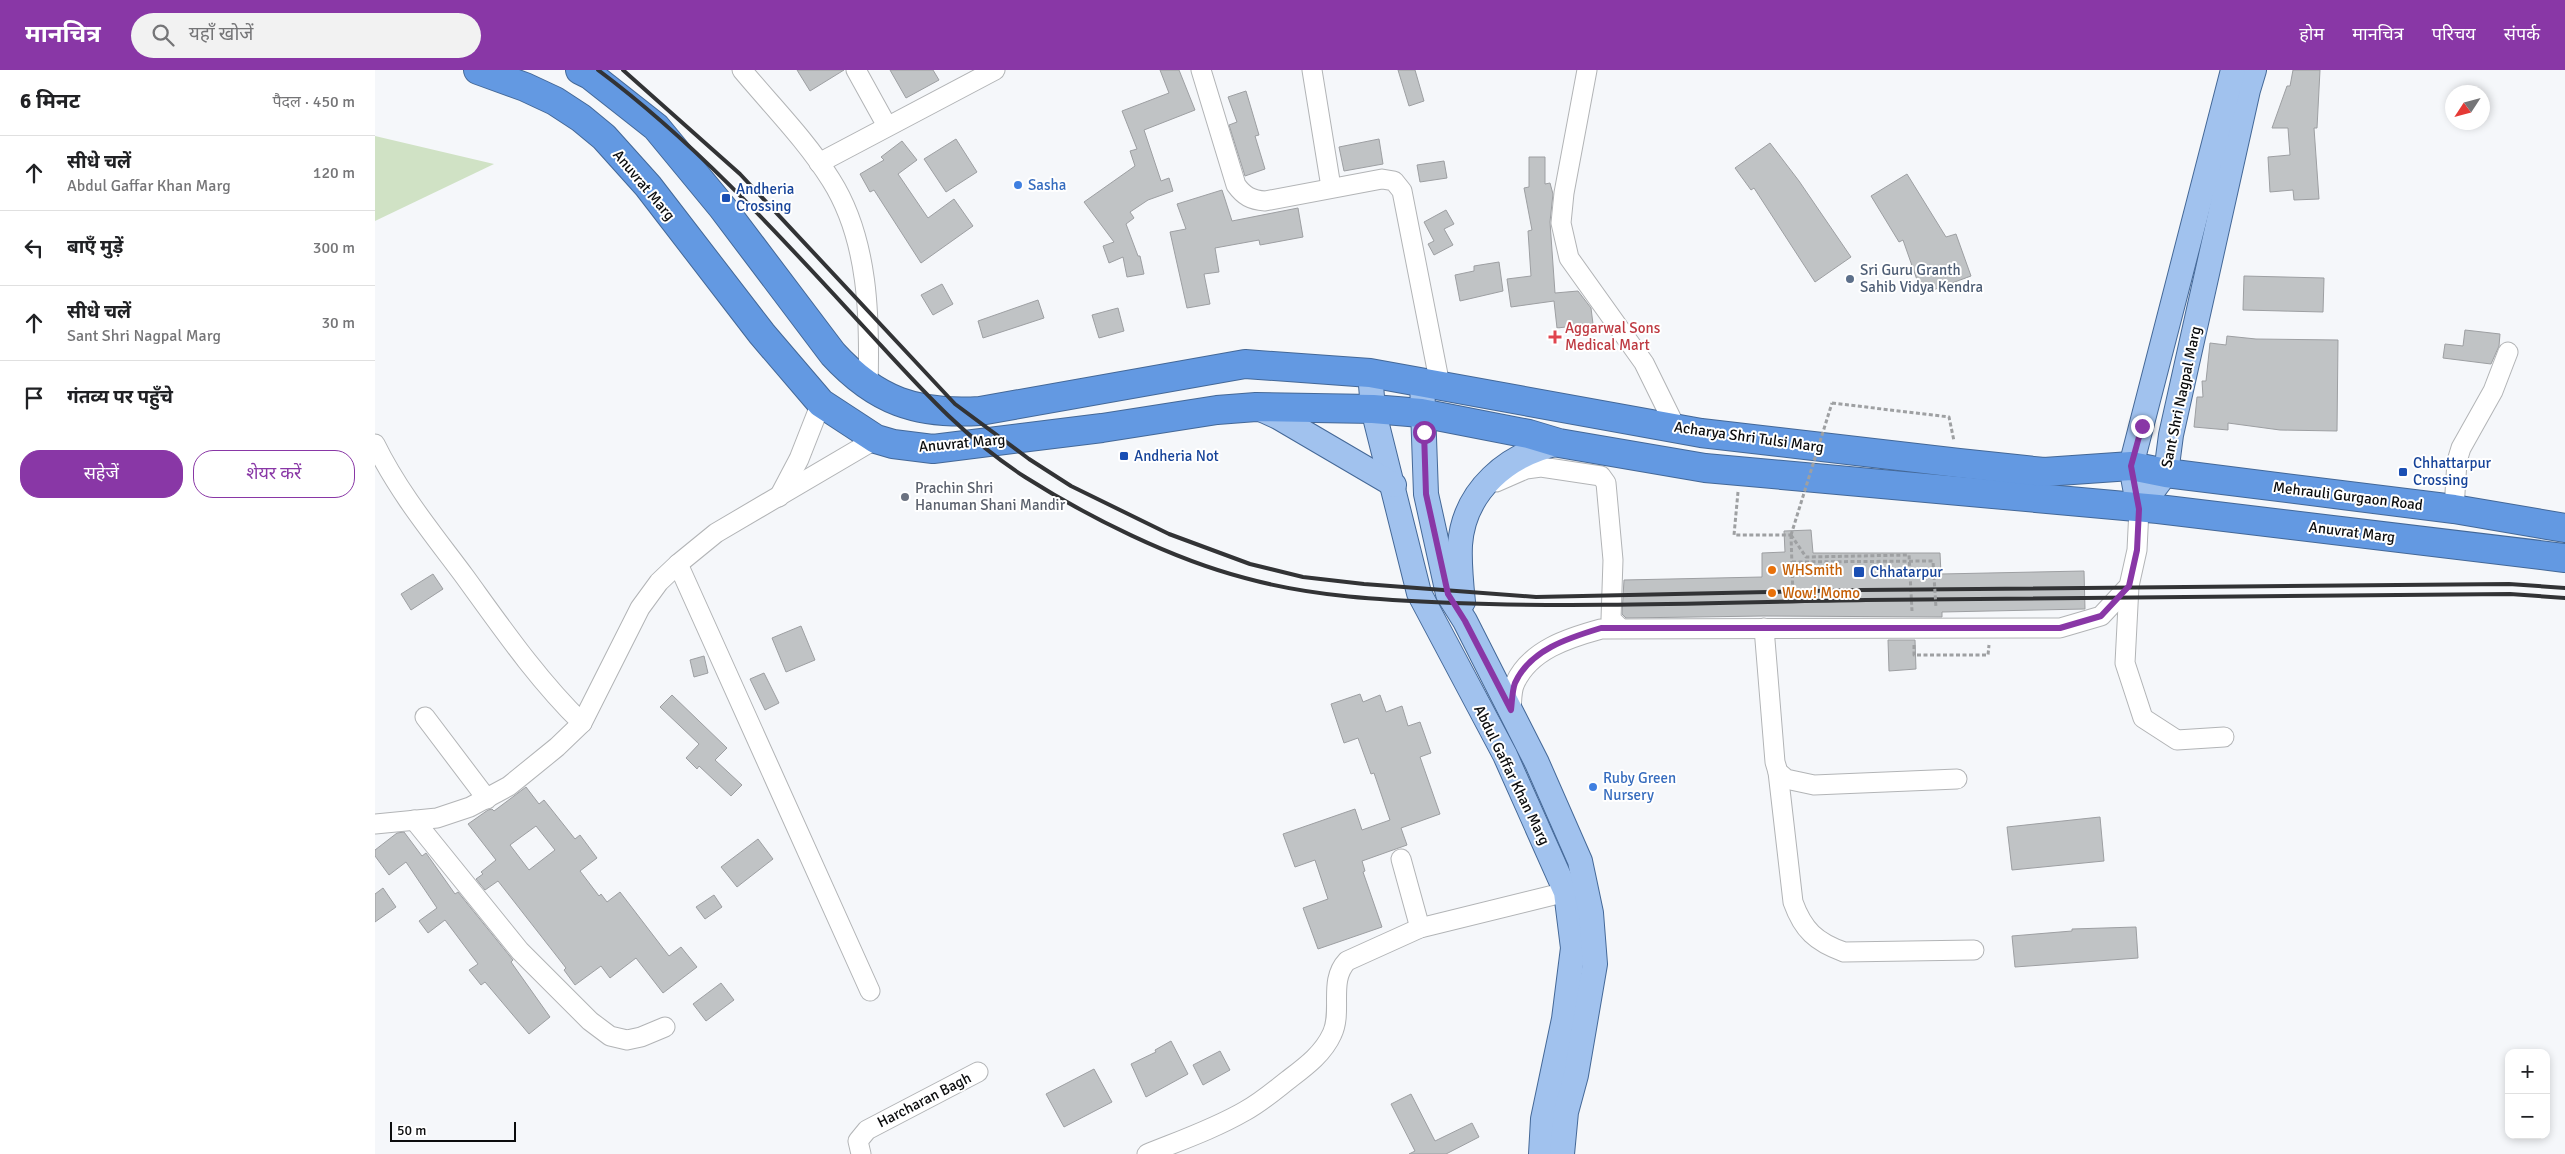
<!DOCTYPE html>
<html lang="hi">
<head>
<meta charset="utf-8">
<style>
	body { margin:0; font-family:Signika,"Noto Sans Devanagari",sans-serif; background:#f2f2f2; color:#202124 }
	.controls { position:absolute; right:15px; bottom:15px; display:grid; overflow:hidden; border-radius:10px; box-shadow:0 2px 8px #0003 }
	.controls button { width:45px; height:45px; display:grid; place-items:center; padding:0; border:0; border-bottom:1px solid #e0e0e0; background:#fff; color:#202124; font:25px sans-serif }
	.compass { position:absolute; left:2070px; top:15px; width:45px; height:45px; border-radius:50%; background:#fff; box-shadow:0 2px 8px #0003; rotate:234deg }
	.scale { position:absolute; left:15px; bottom:12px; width:126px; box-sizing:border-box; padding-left:5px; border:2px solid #0b0c0d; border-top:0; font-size:14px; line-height:18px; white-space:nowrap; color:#0b0c0d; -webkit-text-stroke:4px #fff; paint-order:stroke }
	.stop { position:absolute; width:15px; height:15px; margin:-11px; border:4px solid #8937a6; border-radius:50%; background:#fff }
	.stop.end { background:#8937a6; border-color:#fff; box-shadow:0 1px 5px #0008 }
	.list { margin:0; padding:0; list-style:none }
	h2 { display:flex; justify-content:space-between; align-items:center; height:65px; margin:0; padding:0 20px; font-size:21px }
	h2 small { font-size:16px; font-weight:400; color:#757577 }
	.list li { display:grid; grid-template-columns:32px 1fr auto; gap:15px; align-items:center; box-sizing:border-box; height:75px; padding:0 20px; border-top:1px solid #e0e0e0 }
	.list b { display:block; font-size:19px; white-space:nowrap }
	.list p { margin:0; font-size:16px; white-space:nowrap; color:#757577 }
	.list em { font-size:16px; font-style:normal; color:#757577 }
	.actions { display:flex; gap:10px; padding:15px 20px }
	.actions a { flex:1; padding:11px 0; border:1px solid #8937a6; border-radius:20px; text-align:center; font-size:18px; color:#8937a6 }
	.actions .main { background:#8937a6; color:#fff }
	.icon { flex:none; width:28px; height:28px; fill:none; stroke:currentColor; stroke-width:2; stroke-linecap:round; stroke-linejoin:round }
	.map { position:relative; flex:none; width:2190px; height:1084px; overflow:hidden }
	header { display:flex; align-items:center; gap:30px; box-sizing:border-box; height:70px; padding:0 25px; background:#8937a6; color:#fff }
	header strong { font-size:24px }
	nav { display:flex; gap:28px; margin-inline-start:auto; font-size:18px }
	.search { width:350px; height:45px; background:#f2f2f2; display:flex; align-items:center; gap:12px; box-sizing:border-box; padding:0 18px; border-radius:28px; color:#757577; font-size:19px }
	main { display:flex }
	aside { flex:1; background:#fff }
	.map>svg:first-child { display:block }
	.green { fill:#d0e2c5 }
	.building { fill:#c0c3c5; stroke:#9d9fa2; fill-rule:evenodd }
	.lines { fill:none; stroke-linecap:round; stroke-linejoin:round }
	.minor-casing { stroke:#b2b4b6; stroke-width:21 }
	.major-casing { stroke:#446897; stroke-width:26 }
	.highway-casing { stroke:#446897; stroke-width:30 }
	.path { stroke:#9ea0a2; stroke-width:3; stroke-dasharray:4 2.5; stroke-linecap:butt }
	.minor { stroke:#fff; stroke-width:19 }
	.major { stroke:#a1c2ee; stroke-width:24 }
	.highway { stroke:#6399e2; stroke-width:28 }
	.rail { stroke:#323335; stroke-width:4 }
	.path-bridge { stroke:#9ea0a2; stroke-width:3; stroke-dasharray:4 2.5; stroke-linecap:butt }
	.route { stroke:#8937a6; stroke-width:6 }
	.shop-dot { fill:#3f7fe0; stroke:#fff; stroke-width:2 }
	.transit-dot { fill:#1a4fb4; stroke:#fff; stroke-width:2 }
	.service-dot { fill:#5c6f8a; stroke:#fff; stroke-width:2 }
	.health-dot { fill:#e0444e; stroke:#fff; stroke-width:2 }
	.worship-dot { fill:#6b7280; stroke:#fff; stroke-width:2 }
	.food-dot { fill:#e8710a; stroke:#fff; stroke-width:2 }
	.labels { text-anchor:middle; stroke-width:4; stroke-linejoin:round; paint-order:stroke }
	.street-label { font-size:15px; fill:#0b0c0d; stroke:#fff }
	.shop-label { font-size:15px; fill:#366cbe; stroke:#fff; text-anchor:start }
	.transit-label { font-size:15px; fill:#164399; stroke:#fff; text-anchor:start }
	.service-label { font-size:15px; fill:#4e5e75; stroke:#fff; text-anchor:start }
	.health-label { font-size:15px; fill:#be3a42; stroke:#fff; text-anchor:start }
	.worship-label { font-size:15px; fill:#5b616d; stroke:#fff; text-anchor:start }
	.food-label { font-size:15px; fill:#c56008; stroke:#fff; text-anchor:start }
</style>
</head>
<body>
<header>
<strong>मानचित्र</strong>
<div class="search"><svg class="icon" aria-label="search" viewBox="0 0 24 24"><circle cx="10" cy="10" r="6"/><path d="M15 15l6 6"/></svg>यहाँ खोजें</div>
<nav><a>होम</a><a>मानचित्र</a><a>परिचय</a><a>संपर्क</a></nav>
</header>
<main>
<aside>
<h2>6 मिनट<small>पैदल · 450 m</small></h2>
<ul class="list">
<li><svg class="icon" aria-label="ahead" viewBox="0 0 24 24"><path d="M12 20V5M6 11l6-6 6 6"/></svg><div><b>सीधे चलें</b><p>Abdul Gaffar Khan Marg</p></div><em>120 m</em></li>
<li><svg class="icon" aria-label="left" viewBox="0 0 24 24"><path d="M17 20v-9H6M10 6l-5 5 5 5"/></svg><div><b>बाएँ मुड़ें</b></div><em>300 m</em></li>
<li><svg class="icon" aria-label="ahead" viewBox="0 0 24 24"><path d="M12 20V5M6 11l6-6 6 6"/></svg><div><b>सीधे चलें</b><p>Sant Shri Nagpal Marg</p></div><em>30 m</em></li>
<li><svg class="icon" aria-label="arrive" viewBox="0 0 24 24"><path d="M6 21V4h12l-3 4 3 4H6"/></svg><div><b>गंतव्य पर पहुँचे</b></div></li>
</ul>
<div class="actions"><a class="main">सहेजें</a><a>शेयर करें</a></div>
</aside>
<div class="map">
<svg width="2190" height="1084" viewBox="0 0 2190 1084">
	<rect width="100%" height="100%" fill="#f5f7fa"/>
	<path class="green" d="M0,66L119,94L0,151Z"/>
	<g class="building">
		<path d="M422,0H469L435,21Z"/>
		<path d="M515,0H558L564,10L531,28Z"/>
		<path d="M785,0H804L820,40L769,60L786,111L794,108L798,121L773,130L755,142L759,148L751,154L763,186H765L769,204L752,207L748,187L734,193L728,176L739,172L709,132L760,96L755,81L762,79L747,41L794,23Z"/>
		<path d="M1023,0H1040L1049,31L1034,36Z"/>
		<path d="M1918,0H1945L1942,58H1939L1944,129L1919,130L1918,120L1895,122L1893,87L1915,85L1913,58H1897L1912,16H1915Z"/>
		<path d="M871,21L884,65L880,66L890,99L870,106L854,55L862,52L853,27Z"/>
		<path d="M581,69L602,102L571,122L549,89Z"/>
		<path d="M1004,69L1008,94L969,101L964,77Z"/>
		<path d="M527,71L542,90L523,104L553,148L579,129L598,156L546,193L499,120L495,122L485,104L509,90L506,87Z"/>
		<path d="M1395,73L1424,111L1476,187L1440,212L1379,118L1376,120L1360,98Z"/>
		<path d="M1154,87H1170V114L1175,113L1178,124L1175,152L1180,223L1203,221L1216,238L1218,254L1182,258L1179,231L1136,237L1132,209L1156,206L1153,161L1157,160L1149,118L1154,117Z"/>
		<path d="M1069,91L1072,108L1045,112L1042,95Z"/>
		<path d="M1532,104L1571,167L1581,164L1596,206L1547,224L1528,170L1524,172L1496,126Z"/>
		<path d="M847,120L857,151L923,138L928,167L885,175L884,170L840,178L844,202L829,204L835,234L812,238L795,162L811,159L802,134Z"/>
		<path d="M1071,140L1079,154L1069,159L1078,175L1059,185L1053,174L1059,171L1049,152Z"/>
		<path d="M1124,192L1128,221L1085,231L1080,205L1099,201V196Z"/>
		<path d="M1869,206L1949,208L1948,242L1868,240Z"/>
		<path d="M567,214L578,234L558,245L546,225Z"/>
		<path d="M663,230L669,248L608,268L603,251Z"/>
		<path d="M743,238L749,261L724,268L717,245Z"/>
		<path d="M2090,260L2125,264L2124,276L2116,294L2068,288L2070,274L2088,276Z"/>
		<path d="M1852,266L1881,269L1963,270L1962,361L1905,360L1853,353V360L1819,357L1822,327H1828L1827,311H1831L1835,273L1851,275Z"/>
		<path d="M1436,460L1438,483H1565L1566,504L1709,501L1710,539L1567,542V547L1388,546L1251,548L1247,544L1249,510L1387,507V483L1410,482L1409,461Z"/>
		<path d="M58,504L68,519L36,540L26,524Z"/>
		<path d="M426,556L440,590L411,602L397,568Z"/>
		<path d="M1513,570H1540L1541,599L1514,601Z"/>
		<path d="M329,586L333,603L319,607L315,590Z"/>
		<path d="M389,603L404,633L390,640L375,609Z"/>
		<path d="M985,624L988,632L1005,625L1011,642L1027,636L1033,656L1045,652L1056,683L1045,687L1065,744L1026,758L1032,775L987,791L990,801L988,802L1007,857L943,879L928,838L953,829L940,790L920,797L908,764L980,739L987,760L1015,750L999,703L996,704L983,668L969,673L956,634Z"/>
		<path d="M297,625L352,678L340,690L367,715L356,726L324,696L322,699L311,688L324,674L285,637Z"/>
		<path d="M151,717L164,734L169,730L200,769L205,765L222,788L205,801L224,826L226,824L232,832L245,822L294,886L306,877L322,897L288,923L261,888L235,908L226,896L200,915L189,900L191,898L123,811L110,820L101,809L108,804L106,802L121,790L93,754L113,740L117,739L119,741ZM161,756L180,780L154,800L135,775Z"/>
		<path d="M1725,747L1729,791L1637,800L1632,757Z"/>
		<path d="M29,762L47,786L51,783L80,824L83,822L138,890L136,892L175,947L154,964L110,912L106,915L94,900L103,894L70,850L53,863L44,851L62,838L31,792L14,805L0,786V780L22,763Z"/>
		<path d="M383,769L398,789L362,817L346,797Z"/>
		<path d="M8,818L21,837L0,852V824Z"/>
		<path d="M339,825L347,837L330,849L321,837Z"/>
		<path d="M1761,857L1763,888L1640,897L1637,866L1697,861V859Z"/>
		<path d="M346,913L359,930L331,951L318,934Z"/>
		<path d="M796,971L813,1004L771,1027L756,994L781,982L780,980Z"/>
		<path d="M845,981L855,1000L828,1015L818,995Z"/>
		<path d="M719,999L737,1032L689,1057L671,1024Z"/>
		<path d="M1036,1024L1060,1071L1097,1053L1104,1067L1071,1084H1034L1040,1081L1016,1034Z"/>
	</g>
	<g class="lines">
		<g class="minor-casing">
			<g id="minor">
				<path d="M367,0C397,36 431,70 456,110C494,170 495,248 493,317"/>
				<path d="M481,0L512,56"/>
				<path d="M826,0L861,115C869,126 876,130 890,131L1007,109L1019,111L1027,121L1065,315"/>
				<path d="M937,0L956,117"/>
				<path d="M1212,0L1189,123L1186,153L1194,188L1269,293L1301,358"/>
				<path d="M444,93L620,0"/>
				<path d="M0,374C24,423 58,464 90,507C127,558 162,609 207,653"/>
				<path d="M1121,412L1151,399L1166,397L1226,406L1231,413L1238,490L1236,549L1245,558"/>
				<path d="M404,427L424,389L446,333"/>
				<path d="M2079,439L2082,391L2086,378L2118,321L2133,282"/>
				<path d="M303,494L495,921"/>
				<path d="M1754,516L1750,593L1768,648L1802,670L1849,667"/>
				<path d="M1389,558L1400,692L1403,702L1411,709L1439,715L1582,709"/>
				<path d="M1136,640C1137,632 1136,621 1140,613C1155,580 1193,568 1226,559L1685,558L1726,546L1754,516L1762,480L1764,439"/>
				<path d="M50,647L112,729"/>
				<path d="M1403,702L1418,832C1428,860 1441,872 1469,882L1599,880"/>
				<path d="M39,750L145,881L215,951L235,966L252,970L266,967L290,957"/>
				<path d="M0,754L62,748L95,737L134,716L182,677L207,653L265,538L284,512L303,494L341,463L501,369"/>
				<path d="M1026,789L1045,858"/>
				<path d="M486,1084L483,1071L492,1060L603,1002"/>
				<path d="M772,1084C804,1071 839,1059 870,1041C885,1033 899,1021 913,1010C930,997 948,984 957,964C968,941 953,911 972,891L1045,858L1191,822"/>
			</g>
		</g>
		<g class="major-casing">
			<g id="major">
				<path d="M995,303L998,339L1044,523L1130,685L1191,822L1198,878L1189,949L1168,1049L1166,1084"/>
				<path d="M1047,311L1051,424L1073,524L1090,551L1162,693L1205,791L1216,843L1220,894L1201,1005L1191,1042L1187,1084"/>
				<path d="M881,337L903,347L1019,415"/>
				<path d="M1764,439L1791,403L1796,365L1873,20L1879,0"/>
				<path d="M1764,439L1756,396L1858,0"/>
				<path d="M1088,532C1086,513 1084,494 1085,475C1089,420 1133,384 1184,373"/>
			</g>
		</g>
		<g class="highway-casing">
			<g id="highway">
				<path d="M103,0L150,17L180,31L206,48L229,67L273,116L387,264L446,333L501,369L518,374L558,379L727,358L842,340L881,337L998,339L1046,343L1154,364L1184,373L1330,398L1783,439L2190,488"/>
				<path d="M205,0L215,5L281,57L347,137L458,284C501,331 542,345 605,341L870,294L995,303L1326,363L1584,393L1669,402L1756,396L1791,403L2079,439L2190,458"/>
			</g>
		</g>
		<g class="path">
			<path d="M1457,333L1574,347L1579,371"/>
			<path d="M1363,422L1359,465H1416"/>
			<path d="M1416,465L1431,487L1534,485L1537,541"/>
			<path d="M1416,465L1418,527"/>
			<path d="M1539,575V585H1613L1614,575"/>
		</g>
		<use href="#minor" class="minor"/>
		<use href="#major" class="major"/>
		<use href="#highway" class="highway"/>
		<g class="rail">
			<path d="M223,0C321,73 405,166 488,256C539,311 586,366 650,407C713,447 797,489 870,508C939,527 1008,530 1079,533C1216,538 1353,532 1491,530C1705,527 1920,526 2135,524L2190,528"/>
			<path d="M248,0L365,104L580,334L654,389L696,416L794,464L875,494L928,507L989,514L1161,527L1487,520L2134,514L2190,518"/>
		</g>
		<g class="path-bridge">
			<path d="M1416,465L1457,333"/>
			<path d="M1417,492L1558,491L1561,538"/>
		</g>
	</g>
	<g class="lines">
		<path class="route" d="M1049,362L1051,424L1073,524L1090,551L1136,640C1137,632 1137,621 1140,613C1155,580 1193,568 1226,558H1685L1726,546L1754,516L1762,480L1764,439L1756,396L1767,356"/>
	</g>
	<g class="shop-dot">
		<circle cx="643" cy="115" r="5"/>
		<circle cx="1218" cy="717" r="5"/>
	</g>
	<g class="transit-dot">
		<rect x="346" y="123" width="10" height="10" rx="2.5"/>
		<rect x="744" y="381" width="10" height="10" rx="2.5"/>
		<rect x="2023" y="397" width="10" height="10" rx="2.5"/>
		<rect x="1478" y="496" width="12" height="12" rx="2.5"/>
	</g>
	<circle class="service-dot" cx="1475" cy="209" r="5"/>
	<path class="health-dot" d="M1177.5 259.5h5v5h5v5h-5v5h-5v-5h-5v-5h5z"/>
	<circle class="worship-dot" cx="530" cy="427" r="5"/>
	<g class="food-dot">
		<circle cx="1397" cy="500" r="5"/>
		<circle cx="1397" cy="523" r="5"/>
	</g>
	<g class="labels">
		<g class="street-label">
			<text transform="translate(269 115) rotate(50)" y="5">Anuvrat Marg</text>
			<text transform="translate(1806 327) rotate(-78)" y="5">Sant Shri Nagpal Marg</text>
			<text transform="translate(1374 367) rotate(8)" y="5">Acharya Shri Tulsi Marg</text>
			<text transform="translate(587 373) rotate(-5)" y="5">Anuvrat Marg</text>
			<text transform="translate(1973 426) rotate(7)" y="5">Mehrauli Gurgaon Road</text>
			<text transform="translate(1977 462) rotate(7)" y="5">Anuvrat Marg</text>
			<text transform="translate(1137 705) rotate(64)" y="5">Abdul Gaffar Khan Marg</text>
			<text transform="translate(549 1030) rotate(-27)" y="5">Harcharan Bagh</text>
		</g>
		<g class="shop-label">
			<text x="653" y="120">Sasha</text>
			<text x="1228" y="713">Ruby Green<tspan x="1228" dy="17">Nursery</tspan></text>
		</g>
		<g class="transit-label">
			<text x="361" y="124">Andheria<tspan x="361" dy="17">Crossing</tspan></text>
			<text x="759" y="391">Andheria Not</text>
			<text x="2038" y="398">Chhattarpur<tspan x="2038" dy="17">Crossing</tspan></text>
			<text x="1495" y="507">Chhatarpur</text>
		</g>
		<g class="service-label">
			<text x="1485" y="205">Sri Guru Granth<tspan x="1485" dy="17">Sahib Vidya Kendra</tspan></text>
		</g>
		<g class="health-label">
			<text x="1190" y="263">Aggarwal Sons<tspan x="1190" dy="17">Medical Mart</tspan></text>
		</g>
		<g class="worship-label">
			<text x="540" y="423">Prachin Shri<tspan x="540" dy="17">Hanuman Shani Mandir</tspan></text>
		</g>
		<g class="food-label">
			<text x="1407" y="505">WHSmith</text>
			<text x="1407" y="528">Wow! Momo</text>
		</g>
	</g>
</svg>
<div class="controls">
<button>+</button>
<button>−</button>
</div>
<svg class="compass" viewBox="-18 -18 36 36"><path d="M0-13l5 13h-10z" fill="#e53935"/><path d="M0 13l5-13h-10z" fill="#757577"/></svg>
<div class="scale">50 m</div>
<div class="stop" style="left:1049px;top:362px"></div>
<div class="stop end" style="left:1767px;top:356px"></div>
</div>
</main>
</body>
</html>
